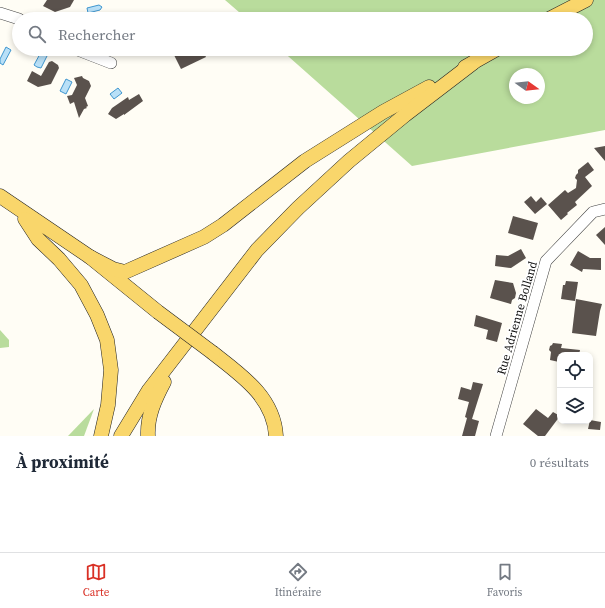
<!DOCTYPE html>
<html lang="fr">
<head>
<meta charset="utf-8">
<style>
	body { margin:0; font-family:"Source Serif 4",serif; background:#f6f6f7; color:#1f2937 }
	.controls { position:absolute; right:12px; bottom:12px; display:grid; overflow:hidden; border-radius:8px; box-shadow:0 2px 6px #0003 }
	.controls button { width:36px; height:36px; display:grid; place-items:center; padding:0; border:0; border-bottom:1px solid #e0e1e3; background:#fff; color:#1f2937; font:20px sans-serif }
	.compass { position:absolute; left:509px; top:68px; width:36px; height:36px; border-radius:50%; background:#fff; box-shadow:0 2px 6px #0003; rotate:105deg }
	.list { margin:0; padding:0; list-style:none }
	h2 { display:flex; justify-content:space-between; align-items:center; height:52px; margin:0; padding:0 16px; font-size:17px }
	h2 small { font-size:13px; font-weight:400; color:#747a83 }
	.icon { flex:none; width:22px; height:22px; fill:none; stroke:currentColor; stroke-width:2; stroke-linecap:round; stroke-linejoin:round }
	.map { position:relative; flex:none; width:605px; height:436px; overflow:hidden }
	.search { position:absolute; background:#fff; box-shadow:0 2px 6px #0003; left:12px; right:12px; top:12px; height:44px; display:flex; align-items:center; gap:10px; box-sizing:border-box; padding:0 14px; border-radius:22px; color:#747a83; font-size:15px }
	.sheet { height:116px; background:#fff }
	nav { display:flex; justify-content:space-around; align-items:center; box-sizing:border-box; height:56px; border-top:1px solid #e0e1e3; background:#fff; font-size:11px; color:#747a83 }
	nav a { display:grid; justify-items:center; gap:2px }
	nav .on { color:#d93025 }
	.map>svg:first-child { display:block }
	.forest { fill:#b9dc9c; fill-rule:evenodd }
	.water { fill:#b9e0f7; stroke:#3f96cf }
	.building { fill:#5a524d }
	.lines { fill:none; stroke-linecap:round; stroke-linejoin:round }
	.minor-casing { stroke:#444; stroke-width:12 }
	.major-casing { stroke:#222; stroke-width:15 }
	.minor { stroke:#fff; stroke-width:11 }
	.major { stroke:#f9d66b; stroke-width:14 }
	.major-bridge-casing { stroke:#222; stroke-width:15; stroke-linecap:butt }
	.major-bridge { stroke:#f9d66b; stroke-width:14 }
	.labels { text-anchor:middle; stroke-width:4; stroke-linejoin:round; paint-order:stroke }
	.street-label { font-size:12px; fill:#111; stroke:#fff }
</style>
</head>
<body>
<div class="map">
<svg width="605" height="436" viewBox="0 0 605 436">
	<rect width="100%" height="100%" fill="#fffdf5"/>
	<g class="forest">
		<path d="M225,0H605V130L412,166L280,49H586V19H247ZM515,74H539V98H515Z"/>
		<path d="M0,330L9,340V347L0,348Z"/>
		<path d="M94,409L84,436H68Z"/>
	</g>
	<g class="water">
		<path d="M99,5L102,7L100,10L88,13L87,8Z"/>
		<path d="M6,47L11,50L3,65L0,63V59Z"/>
		<path d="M41,52L47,56L41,68L37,67L34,65Z"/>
		<path d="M66,79L72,82L66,94L60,91Z"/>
		<path d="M118,88L122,93L114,99L110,94Z"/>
	</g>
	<g class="building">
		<path d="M47,0H74L70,7L55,12L43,6Z"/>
		<path d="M186,49H202L206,57L181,69L174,55Z"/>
		<path d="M52,61L58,65L59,68L51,84L38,87L27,81L32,71L41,76L49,62Z"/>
		<path d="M82,76L83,78L89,81L91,86L85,98L88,106L86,107L87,108L84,109L79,118L74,102L70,104L67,96L72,95L77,85L74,78Z"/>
		<path d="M139,94L143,101L124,115V114L116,119L108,114L112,108L128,97L129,100Z"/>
		<path d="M605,146V161L594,148Z"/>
		<path d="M588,162L594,170L585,177L592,186L575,202L577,205L567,213L568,214L561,220L548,205L565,190L568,193L576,188L577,180L575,178L576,175L578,173V170Z"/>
		<path d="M531,196L536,202L541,197L547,204L535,214L524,202Z"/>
		<path d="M513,216L538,223L533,240L508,233Z"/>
		<path d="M605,227V245L596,235Z"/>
		<path d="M521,249L526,258L511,268L495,266L496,255L508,256Z"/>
		<path d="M578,251L590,258H601V270L583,269L582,272L570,265Z"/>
		<path d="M495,280L513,283L516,293L515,298L512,300L511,304L490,298Z"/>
		<path d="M566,281L578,282L575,301L561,299L563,285H565Z"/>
		<path d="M576,299L602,304L600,311L596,336L572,333Z"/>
		<path d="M476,315L502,323L497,342L486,339L488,330L474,326Z"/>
		<path d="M553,343L562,344L561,348L580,350L579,355H560L559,362L550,360L551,352L549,350L550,346L552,345Z"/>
		<path d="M473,382L483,384L472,419L479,421L475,436H462L467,418L465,417L469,402L458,399L461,387L471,390Z"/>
		<path d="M536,409L548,418L553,412L560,416L545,436H538L523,424Z"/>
		<path d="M590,420L601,422L600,430L588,429Z"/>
	</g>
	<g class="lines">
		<g class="minor-casing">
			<g id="minor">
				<path d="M0,13L19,19"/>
				<path d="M75,49L111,63"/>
				<path d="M496,436L546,261L593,212L605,209"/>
			</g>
		</g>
		<g class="major-casing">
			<g id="major">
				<path d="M549,19L586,0"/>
				<path d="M465,67L497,49"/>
				<path d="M0,196L90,257L158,312"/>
				<path d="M25,219L38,239L59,259L81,285L97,315L107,340L111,370L108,405L101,436"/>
				<path d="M90,257L113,269L125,272L204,237L223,225L305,161L383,112L429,87"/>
				<path d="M213,353C241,375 274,397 276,436"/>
				<path d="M121,436L149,390L257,250L298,208L349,161L405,115L473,63"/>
				<path d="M148,436C147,416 155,399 164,382"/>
			</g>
		</g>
		<use href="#minor" class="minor"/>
		<use href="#major" class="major"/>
		<g class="major-bridge-casing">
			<path id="major-bridge" d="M158,312L213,353"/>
		</g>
		<use href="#major-bridge" class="major-bridge"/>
	</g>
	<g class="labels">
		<g class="street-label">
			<text transform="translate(517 318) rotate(-74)" y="4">Rue Adrienne Bolland</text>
		</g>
	</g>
</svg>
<div class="controls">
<button><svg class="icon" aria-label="locate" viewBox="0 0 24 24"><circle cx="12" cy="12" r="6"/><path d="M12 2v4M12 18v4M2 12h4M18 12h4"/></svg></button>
<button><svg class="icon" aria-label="layers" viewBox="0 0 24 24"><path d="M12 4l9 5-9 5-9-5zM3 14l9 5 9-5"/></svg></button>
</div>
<svg class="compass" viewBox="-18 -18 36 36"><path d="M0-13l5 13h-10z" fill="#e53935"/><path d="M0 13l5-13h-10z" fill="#747a83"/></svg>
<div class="search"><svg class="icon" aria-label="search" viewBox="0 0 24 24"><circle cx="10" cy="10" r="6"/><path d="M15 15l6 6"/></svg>Rechercher</div>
</div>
<section class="sheet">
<h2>À proximité<small>0 résultats</small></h2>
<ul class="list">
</ul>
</section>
<nav>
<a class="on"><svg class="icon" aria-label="map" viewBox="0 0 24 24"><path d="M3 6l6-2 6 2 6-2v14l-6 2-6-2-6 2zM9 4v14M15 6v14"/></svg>Carte</a>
<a><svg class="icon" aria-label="directions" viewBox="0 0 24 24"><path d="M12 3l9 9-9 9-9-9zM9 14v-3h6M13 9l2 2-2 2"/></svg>Itinéraire</a>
<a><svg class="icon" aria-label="saved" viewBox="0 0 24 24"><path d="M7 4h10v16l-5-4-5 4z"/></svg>Favoris</a>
</nav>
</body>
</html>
